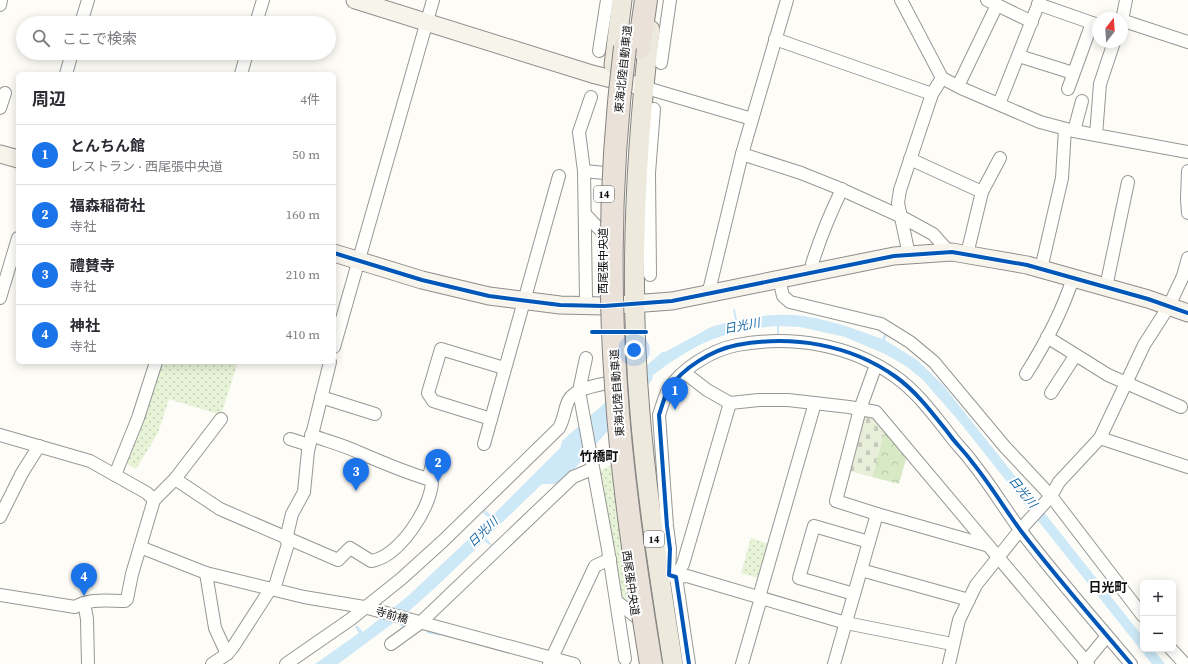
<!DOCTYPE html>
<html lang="ja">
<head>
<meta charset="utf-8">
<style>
	body { margin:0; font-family:"Source Serif 4","Noto Sans JP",serif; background:#f2f2f3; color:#2b2b33 }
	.controls { position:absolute; right:12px; bottom:12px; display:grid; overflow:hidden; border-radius:6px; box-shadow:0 2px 10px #0003 }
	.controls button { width:36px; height:36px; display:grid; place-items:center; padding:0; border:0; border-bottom:1px solid #e1e1e2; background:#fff; color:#2b2b33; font:20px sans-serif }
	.compass { position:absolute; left:1092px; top:12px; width:36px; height:36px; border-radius:50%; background:#fff; box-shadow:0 2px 10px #0003; rotate:17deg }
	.you { position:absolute; left:634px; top:350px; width:14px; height:14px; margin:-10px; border:3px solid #fff; border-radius:50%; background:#1a73e8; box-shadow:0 0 0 6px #1a73e833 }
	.badge { display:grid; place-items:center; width:26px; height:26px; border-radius:50%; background:#1a73e8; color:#fff; font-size:13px; font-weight:700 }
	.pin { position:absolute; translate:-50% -33px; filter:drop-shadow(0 1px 2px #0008) }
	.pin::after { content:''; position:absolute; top:21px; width:14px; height:12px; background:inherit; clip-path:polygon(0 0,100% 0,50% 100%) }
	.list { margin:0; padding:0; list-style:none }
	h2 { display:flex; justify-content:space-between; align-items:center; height:52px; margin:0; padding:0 16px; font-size:17px }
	h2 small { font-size:13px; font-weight:400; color:#7c7c81 }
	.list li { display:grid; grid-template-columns:26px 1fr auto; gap:12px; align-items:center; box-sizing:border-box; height:60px; padding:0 16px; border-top:1px solid #e1e1e2 }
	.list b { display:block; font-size:15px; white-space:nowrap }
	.list p { margin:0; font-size:13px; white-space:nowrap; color:#7c7c81 }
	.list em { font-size:13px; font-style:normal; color:#7c7c81 }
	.icon { flex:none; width:22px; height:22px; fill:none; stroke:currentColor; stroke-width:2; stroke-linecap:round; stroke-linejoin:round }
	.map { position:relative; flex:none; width:1188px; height:664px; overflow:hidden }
	.search { position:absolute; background:#fff; box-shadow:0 2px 10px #0003; left:16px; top:16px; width:320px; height:44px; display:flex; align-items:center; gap:10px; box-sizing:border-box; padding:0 14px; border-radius:22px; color:#7c7c81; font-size:15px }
	.panel { position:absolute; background:#fff; box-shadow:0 2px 10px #0003; left:16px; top:72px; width:320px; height:292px; border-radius:6px }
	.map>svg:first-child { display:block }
	.grass { fill:url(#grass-dots) }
	.forest { fill:url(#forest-crowns) }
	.cemetery { fill:url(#cemetery-stones) }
	.water { fill:#cde8f7 }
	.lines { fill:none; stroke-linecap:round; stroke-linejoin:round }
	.stream { stroke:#cde8f7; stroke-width:3 }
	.street-casing { stroke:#979795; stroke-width:14 }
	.secondary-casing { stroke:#8e8d8b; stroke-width:19 }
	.primary-casing { stroke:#858482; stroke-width:21 }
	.highway-casing { stroke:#858482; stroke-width:24 }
	.street { stroke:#fffffe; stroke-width:12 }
	.secondary { stroke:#f6f4eb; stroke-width:17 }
	.primary { stroke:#ede9dc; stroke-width:19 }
	.highway { stroke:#eae1d8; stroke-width:22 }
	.highway-bridge-casing { stroke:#858482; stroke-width:24; stroke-linecap:butt }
	.highway-bridge { stroke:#eae1d8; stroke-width:22 }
	.cycleway-casing { stroke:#fff; stroke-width:6 }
	.cycleway { stroke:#0057b8; stroke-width:4 }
	.labels { text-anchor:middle; stroke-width:4; stroke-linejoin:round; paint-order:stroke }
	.shield { fill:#fff; stroke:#585858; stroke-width:1 }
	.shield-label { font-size:10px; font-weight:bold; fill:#111 }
	.street-label { font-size:11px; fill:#111; stroke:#fff }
	.water-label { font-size:12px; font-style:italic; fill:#1768a6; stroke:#fff }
	.quarter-label { font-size:13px; font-weight:bold; fill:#111; stroke:#fff }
</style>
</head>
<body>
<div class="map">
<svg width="1188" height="664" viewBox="0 0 1188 664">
	<defs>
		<pattern id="grass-dots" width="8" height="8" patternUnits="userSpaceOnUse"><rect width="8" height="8" fill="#e7f3d7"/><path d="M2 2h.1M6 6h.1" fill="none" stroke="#c5cfb8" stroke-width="1.8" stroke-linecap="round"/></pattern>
		<pattern id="forest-crowns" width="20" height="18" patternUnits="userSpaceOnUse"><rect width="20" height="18" fill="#d8eac5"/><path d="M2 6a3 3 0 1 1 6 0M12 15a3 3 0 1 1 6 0" fill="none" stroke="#b8c8a8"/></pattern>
		<pattern id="cemetery-stones" width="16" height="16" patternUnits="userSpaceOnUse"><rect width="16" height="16" fill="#e9eedb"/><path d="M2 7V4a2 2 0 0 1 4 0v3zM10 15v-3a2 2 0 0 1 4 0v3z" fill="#c7cbbb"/></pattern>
	</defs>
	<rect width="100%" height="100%" fill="#fdfcf7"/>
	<g class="grass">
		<path d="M156,362H238L221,415L169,399L158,433L136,469L121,460Z"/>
		<path d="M614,464L634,606L624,603L621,596L600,472L603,469Z"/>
		<path d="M751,538L771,545L761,579L741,573Z"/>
	</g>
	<path class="forest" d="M885,429L907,455L899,484L872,477Z"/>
	<path class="cemetery" d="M860,415H873L885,429L872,477L846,470Z"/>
	<path class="water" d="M735,309L737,320C751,318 764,315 777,315C813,313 849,327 882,339L886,330L889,331L885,340L917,360L942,384L1143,637V649H1153L1165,664H1152L958,420L923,380L906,366L885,354L845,337L800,327L779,326V335H777V326C723,330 696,343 653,375L652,380L578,465L558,484H542L486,538L492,545L491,546L484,541L437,586L399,620L404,626L402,627L396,621L338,664H315L359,633L355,627L357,625L363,632L408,596L490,519L483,513L485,510L492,516L561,447L562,441L662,352H665L711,327L735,320L733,310Z"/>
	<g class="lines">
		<path class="stream" d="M428,632L440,634"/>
		<g class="street-casing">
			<g id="street">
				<path d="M901,0L942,78L961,88L1040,122L1074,131L1188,152"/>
				<path d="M987,0L1032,22"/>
				<path d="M1038,4L1098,25"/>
				<path d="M0,5L1,0"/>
				<path d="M1122,20L1126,0"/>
				<path d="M1122,22L1124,21L1188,42"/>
				<path d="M81,23L88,0"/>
				<path d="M256,23L263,0"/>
				<path d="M775,39L932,94"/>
				<path d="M599,51L607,0"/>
				<path d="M1019,56L1073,73"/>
				<path d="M661,63L670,0"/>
				<path d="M66,74L72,53"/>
				<path d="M241,74L247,53"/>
				<path d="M958,86L997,5"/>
				<path d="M643,87L752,119"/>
				<path d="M1068,89L1092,23"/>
				<path d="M999,104L1040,0"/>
				<path d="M0,108L5,93"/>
				<path d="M1074,131L1082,101"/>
				<path d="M1096,135L1100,84L1114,42"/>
				<path d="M742,154L801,173L836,187L900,216L933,234L949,252"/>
				<path d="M910,159L982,192"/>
				<path d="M584,171L605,173"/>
				<path d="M1188,171L1187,199L1188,213"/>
				<path d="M586,215L603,233"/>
				<path d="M967,254L982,192L1000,158"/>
				<path d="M909,255L898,203L900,190L932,94L942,78"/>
				<path d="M1041,269L1062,178L1065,129"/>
				<path d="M815,272L812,264C820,238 830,214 842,189"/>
				<path d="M650,275L649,173L654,109"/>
				<path d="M779,279L783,296L790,302L881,324L910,342L934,362L1005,447L1051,496L1143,616"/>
				<path d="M1106,287L1128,182"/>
				<path d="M708,295L742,154L787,0"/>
				<path d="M0,298L18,238"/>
				<path d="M586,298L584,171L579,132L591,97"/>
				<path d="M1047,337L1108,375L1181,407"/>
				<path d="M334,347L433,0"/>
				<path d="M586,358L579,391L608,549L625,659"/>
				<path d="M685,373L707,390L730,403L759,400H788L849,407L876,412L1088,664"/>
				<path d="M1026,374C1045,344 1062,312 1073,278"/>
				<path d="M1051,393L1075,356"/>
				<path d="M321,397L375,414"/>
				<path d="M491,419L433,401L428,393L441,349L504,368"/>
				<path d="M0,435L90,461L147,493L154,500L132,574L127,599L125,601C108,601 89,598 75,607L0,595"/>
				<path d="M311,435C327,441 343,445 358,452C381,462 404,472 428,479"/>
				<path d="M1100,438L1188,467"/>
				<path d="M290,439L309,445"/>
				<path d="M484,444L559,176"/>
				<path d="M115,475L138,418L156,362"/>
				<path d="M175,479L220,509L338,560L350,548L371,561C399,557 431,508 432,482L428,479L434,458"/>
				<path d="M154,500L175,479L221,419"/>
				<path d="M877,514L986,545"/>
				<path d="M0,517L22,473L39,446"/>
				<path d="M140,547L206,573L304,597L364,607L574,664"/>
				<path d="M861,570L969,600"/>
				<path d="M206,573L215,628L227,654"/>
				<path d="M676,577L687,576L846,623L952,644"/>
				<path d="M676,577L683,564L730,403"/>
				<path d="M854,594L799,578L814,526L869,542"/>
				<path d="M759,597L815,403"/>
				<path d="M616,601L635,616"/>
				<path d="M84,603L87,619L88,664"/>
				<path d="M391,644L420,623L573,477L592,469"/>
				<path d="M1171,649L1185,664"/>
				<path d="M212,664L227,654L233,647L271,588L275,586L288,544L286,539L292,514L304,492L308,451L330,362"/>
				<path d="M286,664L351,619L401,579L443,541L559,428C564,419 564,412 567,404C571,389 594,386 607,383"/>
				<path d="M549,664L595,566L610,559"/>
				<path d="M689,664L676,577L669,575L670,549L667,526L659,415C662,406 664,398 668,390C682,368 712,350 737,345C792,335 850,344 896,377C917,392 933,414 949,434C956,444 965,452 972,462C990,484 1004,508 1021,531C1056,577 1094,620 1131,664"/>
				<path d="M742,664L761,598"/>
				<path d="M834,664L877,514L836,501L860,409L876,365"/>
				<path d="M949,664L959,620L976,585L1020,530L1051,496L1059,482L1100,438L1144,345L1169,306L1183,276L1188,258"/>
				<path d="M1084,664L1107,636"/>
			</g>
		</g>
		<g class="secondary-casing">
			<g id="secondary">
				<path d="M355,0L592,74L643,87"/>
				<path d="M0,154L18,159"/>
				<path d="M334,253L422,280L489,296L560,305L604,306L672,301L894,256L952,252L1027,265L1148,299L1188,313"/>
			</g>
		</g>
		<g class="primary-casing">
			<g id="primary">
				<path d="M650,30C635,157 629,286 640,413C647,497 660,581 673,664"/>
				<path d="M614,65L622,0"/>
			</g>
		</g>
		<g class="highway-casing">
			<path id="highway" d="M639,48L646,0"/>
		</g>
		<use href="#street" class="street"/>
		<use href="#secondary" class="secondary"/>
		<use href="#primary" class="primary"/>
		<use href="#highway" class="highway"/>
		<g class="highway-bridge-casing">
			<path id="highway-bridge" d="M625,47C611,159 608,273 616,386C622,479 636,572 651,664"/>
		</g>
		<use href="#highway-bridge" class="highway-bridge"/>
		<g class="cycleway-casing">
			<g id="cycleway">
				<path d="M334,253L422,280L489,296L560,305L604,306L672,301L894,256L952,252L1027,265L1148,299L1188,313"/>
				<path d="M592,332H646"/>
				<path d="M689,664L676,577L669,575L670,549L667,526L659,415C662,406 664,398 668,390C682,368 712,350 737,345C792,335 850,344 896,377C917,392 933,414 949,434C956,444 965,452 972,462C990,484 1004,508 1021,531C1056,577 1094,620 1131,664"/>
			</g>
		</g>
		<use href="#cycleway" class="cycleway"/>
	</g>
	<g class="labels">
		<g class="shield">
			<rect x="594" y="186" width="20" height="16" rx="3"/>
			<rect x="644" y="531" width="20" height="16" rx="3"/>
		</g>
		<g class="shield-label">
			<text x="604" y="198">14</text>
			<text x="654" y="543">14</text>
		</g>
		<g class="street-label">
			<text transform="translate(623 69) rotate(-84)" y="4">東海北陸自動車道</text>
			<text transform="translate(603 261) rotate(-90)" y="4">西尾張中央道</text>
			<text transform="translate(617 393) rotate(-94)" y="4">東海北陸自動車道</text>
			<text transform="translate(631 583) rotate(82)" y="4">西尾張中央道</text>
			<text transform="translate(392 615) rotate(16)" y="4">寺前橋</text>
		</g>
		<g class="water-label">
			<text transform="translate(742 326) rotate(-11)" y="4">日光川</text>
			<text transform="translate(1023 492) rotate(51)" y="4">日光川</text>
			<text transform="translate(483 532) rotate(-44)" y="4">日光川</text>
		</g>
		<g class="quarter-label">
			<text x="599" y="461">竹橋町</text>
			<text x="1108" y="592">日光町</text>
		</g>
	</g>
</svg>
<div class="controls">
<button>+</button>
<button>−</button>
</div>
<svg class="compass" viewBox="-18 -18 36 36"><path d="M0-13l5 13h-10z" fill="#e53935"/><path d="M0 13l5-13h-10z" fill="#7c7c81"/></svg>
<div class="you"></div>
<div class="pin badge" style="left:675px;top:410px">1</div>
<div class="pin badge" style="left:438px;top:482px">2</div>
<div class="pin badge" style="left:356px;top:491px">3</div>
<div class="pin badge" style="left:84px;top:596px">4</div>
<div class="search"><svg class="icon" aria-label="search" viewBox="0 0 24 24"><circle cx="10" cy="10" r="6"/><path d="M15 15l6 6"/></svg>ここで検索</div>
<section class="panel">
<h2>周辺<small>4件</small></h2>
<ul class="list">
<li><span class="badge">1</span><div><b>とんちん館</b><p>レストラン · 西尾張中央道</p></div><em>50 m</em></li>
<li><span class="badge">2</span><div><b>福森稲荷社</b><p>寺社</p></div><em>160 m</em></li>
<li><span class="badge">3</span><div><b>禮賛寺</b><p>寺社</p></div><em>210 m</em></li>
<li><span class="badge">4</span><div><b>神社</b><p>寺社</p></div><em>410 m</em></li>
</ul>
</section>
</div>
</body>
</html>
